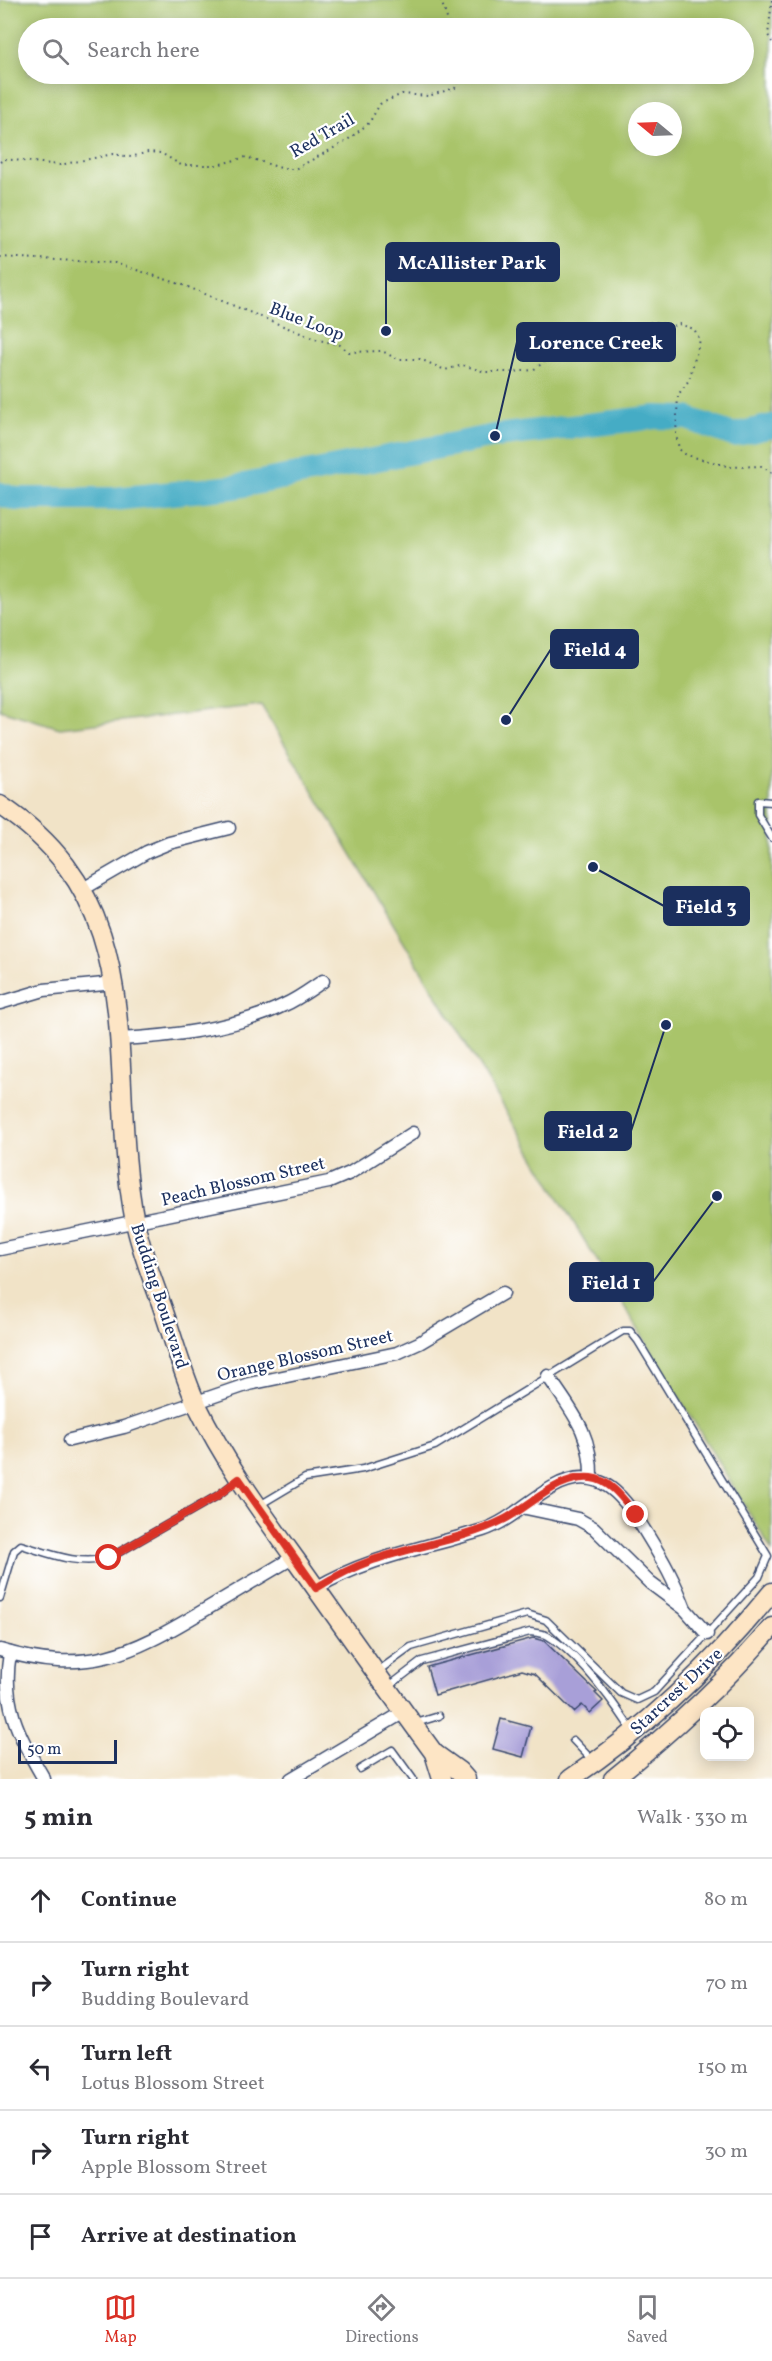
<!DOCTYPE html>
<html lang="en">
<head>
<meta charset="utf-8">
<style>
	body { margin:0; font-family:Vollkorn,serif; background:#f7f7f7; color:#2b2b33 }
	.controls { position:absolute; right:18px; bottom:18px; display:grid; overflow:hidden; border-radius:12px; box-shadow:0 3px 15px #0003 }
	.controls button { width:54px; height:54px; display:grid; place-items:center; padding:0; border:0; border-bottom:2px solid #e1e1e2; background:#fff; color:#2b2b33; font:30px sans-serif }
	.compass { position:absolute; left:628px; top:102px; width:54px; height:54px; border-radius:50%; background:#fff; box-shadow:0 3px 15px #0003; rotate:289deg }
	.scale { position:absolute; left:18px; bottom:15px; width:99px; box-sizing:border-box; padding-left:6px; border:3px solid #1b2f5e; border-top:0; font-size:16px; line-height:21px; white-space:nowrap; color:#1b2f5e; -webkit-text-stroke:4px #fff; paint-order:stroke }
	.stop { position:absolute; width:18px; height:18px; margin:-14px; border:4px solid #d93025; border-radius:50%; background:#fff }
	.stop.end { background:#d93025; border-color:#fff; box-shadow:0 2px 6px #0008 }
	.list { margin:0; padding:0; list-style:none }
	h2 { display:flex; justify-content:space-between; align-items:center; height:78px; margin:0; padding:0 24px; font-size:26px }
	h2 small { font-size:20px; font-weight:400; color:#7c7c81 }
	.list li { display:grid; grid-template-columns:39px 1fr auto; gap:18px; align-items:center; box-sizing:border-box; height:84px; padding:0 24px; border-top:2px solid #e1e1e2 }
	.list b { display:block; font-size:22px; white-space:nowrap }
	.list p { margin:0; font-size:20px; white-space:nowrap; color:#7c7c81 }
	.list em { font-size:20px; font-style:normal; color:#7c7c81 }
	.icon { flex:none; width:33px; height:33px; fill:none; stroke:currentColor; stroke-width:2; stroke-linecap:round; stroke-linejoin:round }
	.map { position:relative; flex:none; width:772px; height:1779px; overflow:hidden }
	.search { position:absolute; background:#fff; box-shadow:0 3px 15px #0003; left:18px; right:18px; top:18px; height:66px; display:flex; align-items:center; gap:15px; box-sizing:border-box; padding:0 21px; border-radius:33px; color:#7c7c81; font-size:22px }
	.sheet { height:498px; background:#fff }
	nav { display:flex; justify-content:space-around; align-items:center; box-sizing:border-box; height:84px; border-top:2px solid #e1e1e2; background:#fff; font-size:16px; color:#7c7c81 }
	nav a { display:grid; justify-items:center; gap:3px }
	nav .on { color:#d93025 }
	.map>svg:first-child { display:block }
	.green { fill:#a9c46b; stroke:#627a64; stroke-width:1.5; fill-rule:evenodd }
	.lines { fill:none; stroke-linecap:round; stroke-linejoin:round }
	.river { stroke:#45acc5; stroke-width:24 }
	.building { fill:#a89fd8 }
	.lane-casing { stroke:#3b4a6e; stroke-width:9 }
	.street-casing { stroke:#3b4a6e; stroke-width:15 }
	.secondary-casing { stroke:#3b4a6e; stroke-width:21 }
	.path { stroke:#3b4a6e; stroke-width:2; stroke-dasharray:1.5 4.5; stroke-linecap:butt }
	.lane { stroke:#fff; stroke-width:6 }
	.street { stroke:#fff; stroke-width:12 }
	.secondary { stroke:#fde5c5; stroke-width:18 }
	.route { stroke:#d93025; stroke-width:8 }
	.labels { text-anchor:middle; stroke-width:4.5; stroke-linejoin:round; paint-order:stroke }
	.street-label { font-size:18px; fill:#1b2f5e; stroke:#fff }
	.leader { fill:none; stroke:#1b2f5e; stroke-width:2 }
	.callout-dot { fill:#1b2f5e; stroke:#fff; stroke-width:2 }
	.callout { fill:#1b2f5e; stroke:#1b2f5e; stroke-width:2 }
	.callout-label { font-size:20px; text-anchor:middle; font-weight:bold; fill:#fff }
</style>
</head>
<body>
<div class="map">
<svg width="772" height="1779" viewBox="0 0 772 1779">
	<rect width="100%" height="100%" fill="#fff"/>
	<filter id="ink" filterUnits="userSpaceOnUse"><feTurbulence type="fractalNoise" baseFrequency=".0167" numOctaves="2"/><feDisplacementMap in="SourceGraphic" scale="12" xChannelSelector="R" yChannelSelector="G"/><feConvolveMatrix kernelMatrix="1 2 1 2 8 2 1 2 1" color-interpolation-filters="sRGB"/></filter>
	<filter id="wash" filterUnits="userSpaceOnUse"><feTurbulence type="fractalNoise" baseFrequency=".008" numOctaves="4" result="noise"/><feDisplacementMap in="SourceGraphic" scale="24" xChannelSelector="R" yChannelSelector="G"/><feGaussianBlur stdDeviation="1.35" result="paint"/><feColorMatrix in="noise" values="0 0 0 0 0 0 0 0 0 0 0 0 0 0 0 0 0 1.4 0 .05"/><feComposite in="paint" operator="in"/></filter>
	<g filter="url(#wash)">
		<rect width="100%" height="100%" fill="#f1e3c7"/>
		<path class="green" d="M0,0H772V1551L261,705L60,728L0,710ZM28,28H744V74H28ZM637,111H673V147H637Z"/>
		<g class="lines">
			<path class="river" d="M0,494L16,499H114L234,487L495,436L656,417L687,418L733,435L772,426"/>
		</g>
		<g id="blocks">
			<g class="building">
				<path d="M533,1638L544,1641L597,1692L595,1693L603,1701L590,1713L582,1705L574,1712L535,1674L522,1670L435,1695L427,1667Z"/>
				<path d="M501,1719L531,1727L523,1757L493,1749Z"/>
			</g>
		</g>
	</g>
	<g filter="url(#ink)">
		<use href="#blocks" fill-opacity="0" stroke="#3b4a6e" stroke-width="1.5"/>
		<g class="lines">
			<g class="lane-casing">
				<g id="lane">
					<path d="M772,802L758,801V815L772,838"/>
					<path d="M258,1506L305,1478L363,1469L435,1446L623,1331H630L638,1341L768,1556L759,1577L654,1692L637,1700L621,1693L546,1620L527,1614L411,1647L378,1671"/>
					<path d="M0,1598L14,1551L21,1545C51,1554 78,1566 109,1558L217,1496L238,1480"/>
					<path d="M388,1687L422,1661L530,1632C536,1633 543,1633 548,1636C580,1655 611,1699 631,1729"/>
					<path d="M416,1723L439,1716"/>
					<path d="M573,1740L593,1761"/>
					<path d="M360,1769L392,1750L413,1779"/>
				</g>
			</g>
			<g class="street-casing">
				<g id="street">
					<path d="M83,889L147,852L169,843L229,828"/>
					<path d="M0,1003L44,990L114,983"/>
					<path d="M118,1039C169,1037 238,1028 284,1005C298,999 311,989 323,981"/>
					<path d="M0,1249L329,1182L350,1173L413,1133"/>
					<path d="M548,1376C572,1412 592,1433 591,1478"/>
					<path d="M70,1440L124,1427L249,1384L397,1353L419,1343L503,1293"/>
					<path d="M526,1508L578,1519L594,1528L650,1583L685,1609L707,1634"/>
					<path d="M316,1588C368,1557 426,1548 483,1530C510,1521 529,1500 553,1487C601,1460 626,1500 648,1536C664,1562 674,1580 685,1609"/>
					<path d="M0,1650C86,1676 130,1655 203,1611C233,1593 264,1575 294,1557"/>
					<path d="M10,1653C1,1706 19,1735 44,1779"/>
					<path d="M291,1779L404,1712"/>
				</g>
			</g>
			<g class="secondary-casing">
				<g id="secondary">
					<path d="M0,805C157,908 104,1066 135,1222C141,1251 153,1280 163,1309C174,1341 183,1375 197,1405C224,1461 260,1510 296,1560C341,1624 387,1689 434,1753L442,1779"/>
					<path d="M434,1753L459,1771L466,1779"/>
					<path d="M570,1779C647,1728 714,1663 772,1592"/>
					<path d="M613,1779C671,1732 724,1684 772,1627"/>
				</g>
			</g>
			<g class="path">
				<path d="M441,0L450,28"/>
				<path d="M772,0L768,35L772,42"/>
				<path d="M0,162L4,159L60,165L113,154L131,157L148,152L161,153L181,165H217L246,157L284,169H295L345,142L369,123L380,104L402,94L428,96L455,88L462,74"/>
				<path d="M0,257L115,263L183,285L315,339L340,345L349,352L382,351L397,359H420L445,370L463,365L485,372H513L533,370L550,358L581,347L624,326L655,322L672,326L679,324L694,329L700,340L689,380L678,395L676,434L679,449L686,455L731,467L761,466L772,473"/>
			</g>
			<use href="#lane" class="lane"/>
			<use href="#street" class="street"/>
			<use href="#secondary" class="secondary"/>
		</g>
	</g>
	<g class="lines" filter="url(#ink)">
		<path class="route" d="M109,1558L217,1496L239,1479L316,1588C334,1577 353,1567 373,1560C417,1545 464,1540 505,1519C532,1505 558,1475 591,1478C611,1480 624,1500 636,1515"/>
	</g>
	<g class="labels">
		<g class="street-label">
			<text transform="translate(322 135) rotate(-30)" y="6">Red Trail</text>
			<text transform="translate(307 321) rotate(21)" y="6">Blue Loop</text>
			<text transform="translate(243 1181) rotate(-13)" y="6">Peach Blossom Street</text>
			<text transform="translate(160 1296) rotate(72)" y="6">Budding Boulevard</text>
			<text transform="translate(305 1355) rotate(-13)" y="6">Orange Blossom Street</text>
			<text transform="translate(676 1691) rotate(-43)" y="6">Starcrest Drive</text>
		</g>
	</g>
	<path class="leader" d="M386 331L386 262M495 436L517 342M506 720L551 649M593 867L664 906M666 1025L631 1131M717 1196L653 1282"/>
	<g class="callout-dot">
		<circle cx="386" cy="331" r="6"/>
		<circle cx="495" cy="436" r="6"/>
		<circle cx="506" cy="720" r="6"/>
		<circle cx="593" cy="867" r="6"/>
		<circle cx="666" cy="1025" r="6"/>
		<circle cx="717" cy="1196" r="6"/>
	</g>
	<g class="callout">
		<rect x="386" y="243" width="173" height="38" rx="6"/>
		<rect x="517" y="323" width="158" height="38" rx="6"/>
		<rect x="551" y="630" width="87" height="38" rx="6"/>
		<rect x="664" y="887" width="85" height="38" rx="6"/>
		<rect x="545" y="1112" width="86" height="38" rx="6"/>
		<rect x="570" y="1263" width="83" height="38" rx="6"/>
	</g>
	<g class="callout-label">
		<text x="472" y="269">McAllister Park</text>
		<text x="596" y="349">Lorence Creek</text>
		<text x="595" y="656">Field 4</text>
		<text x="706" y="913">Field 3</text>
		<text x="588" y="1138">Field 2</text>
		<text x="611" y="1289">Field 1</text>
	</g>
</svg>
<div class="controls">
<button><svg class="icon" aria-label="locate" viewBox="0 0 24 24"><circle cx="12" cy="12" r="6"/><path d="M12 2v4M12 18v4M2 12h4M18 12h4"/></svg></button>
</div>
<svg class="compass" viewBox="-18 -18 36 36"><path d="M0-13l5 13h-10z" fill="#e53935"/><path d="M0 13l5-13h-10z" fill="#7c7c81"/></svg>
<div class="scale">50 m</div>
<div class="stop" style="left:109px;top:1558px"></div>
<div class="stop end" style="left:636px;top:1515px"></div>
<div class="search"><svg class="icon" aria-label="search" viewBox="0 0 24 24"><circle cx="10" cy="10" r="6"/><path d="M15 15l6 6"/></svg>Search here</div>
</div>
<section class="sheet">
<h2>5 min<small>Walk · 330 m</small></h2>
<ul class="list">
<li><svg class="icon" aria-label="ahead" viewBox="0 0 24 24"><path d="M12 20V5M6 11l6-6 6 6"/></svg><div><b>Continue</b></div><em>80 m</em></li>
<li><svg class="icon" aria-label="right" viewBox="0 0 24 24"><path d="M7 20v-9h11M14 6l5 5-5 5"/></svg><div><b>Turn right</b><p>Budding Boulevard</p></div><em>70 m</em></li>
<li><svg class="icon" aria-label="left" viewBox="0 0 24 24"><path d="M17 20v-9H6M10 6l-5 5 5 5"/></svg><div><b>Turn left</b><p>Lotus Blossom Street</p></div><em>150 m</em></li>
<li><svg class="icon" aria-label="right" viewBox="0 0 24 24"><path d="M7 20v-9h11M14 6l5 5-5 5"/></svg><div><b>Turn right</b><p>Apple Blossom Street</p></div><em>30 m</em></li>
<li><svg class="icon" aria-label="arrive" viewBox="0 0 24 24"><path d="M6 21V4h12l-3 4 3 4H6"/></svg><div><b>Arrive at destination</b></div></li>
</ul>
</section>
<nav>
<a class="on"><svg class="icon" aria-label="map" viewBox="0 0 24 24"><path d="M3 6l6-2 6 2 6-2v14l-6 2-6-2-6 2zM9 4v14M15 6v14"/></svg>Map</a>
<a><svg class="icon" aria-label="directions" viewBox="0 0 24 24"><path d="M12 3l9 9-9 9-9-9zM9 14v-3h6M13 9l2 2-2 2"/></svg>Directions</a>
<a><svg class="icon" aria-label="saved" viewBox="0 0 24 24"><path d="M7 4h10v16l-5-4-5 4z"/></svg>Saved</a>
</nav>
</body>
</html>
